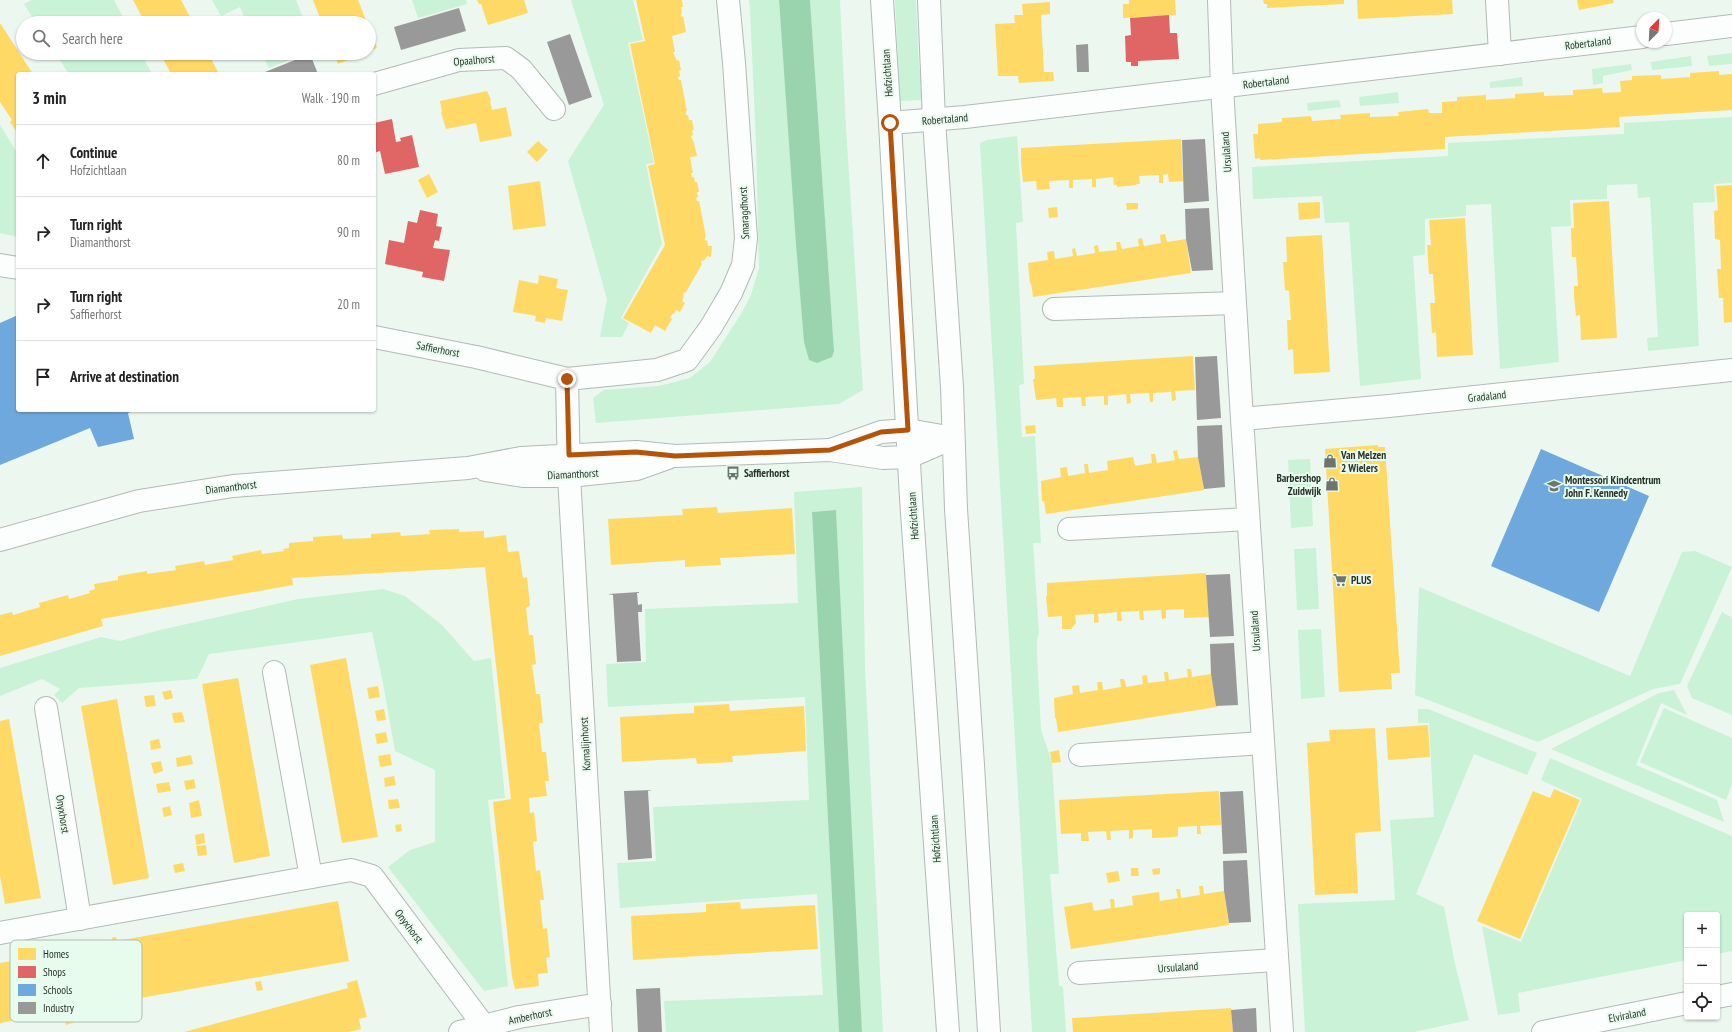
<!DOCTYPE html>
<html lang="en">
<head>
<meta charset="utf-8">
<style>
	body { margin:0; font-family:"PT Sans Narrow",sans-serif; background:#f6f6f6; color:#222 }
	.controls { position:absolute; right:12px; bottom:12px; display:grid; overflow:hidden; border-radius:4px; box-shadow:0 1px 3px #0004 }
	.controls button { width:36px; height:36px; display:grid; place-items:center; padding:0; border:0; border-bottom:1px solid #e0e0e0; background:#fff; color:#222; font:20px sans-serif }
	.compass { position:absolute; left:1636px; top:12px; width:36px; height:36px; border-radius:50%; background:#fff; box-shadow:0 1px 3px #0004; rotate:24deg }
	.stop { position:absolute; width:12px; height:12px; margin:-9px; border:3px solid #b45309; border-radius:50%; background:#fff }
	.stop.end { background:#b45309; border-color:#fff; box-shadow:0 1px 4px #0008 }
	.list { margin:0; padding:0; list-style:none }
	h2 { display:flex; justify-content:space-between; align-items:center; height:52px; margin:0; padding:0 16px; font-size:17px }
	h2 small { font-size:13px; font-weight:400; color:#767676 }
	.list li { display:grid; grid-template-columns:26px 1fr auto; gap:12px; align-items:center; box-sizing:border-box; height:72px; padding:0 16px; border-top:1px solid #e0e0e0 }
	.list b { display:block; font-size:15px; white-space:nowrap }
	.list p { margin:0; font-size:13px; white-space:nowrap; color:#767676 }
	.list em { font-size:13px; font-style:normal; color:#767676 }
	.icon { flex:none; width:22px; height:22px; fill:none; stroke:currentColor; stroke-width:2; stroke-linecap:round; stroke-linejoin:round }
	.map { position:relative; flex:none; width:1732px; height:1032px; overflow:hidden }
	.search { position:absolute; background:#fff; box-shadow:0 1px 3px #0004; left:16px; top:16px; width:360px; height:44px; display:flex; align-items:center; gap:10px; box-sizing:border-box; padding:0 14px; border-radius:22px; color:#767676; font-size:15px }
	.panel { position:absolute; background:#fff; box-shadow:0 1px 3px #0004; left:16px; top:72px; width:360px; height:340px; border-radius:4px }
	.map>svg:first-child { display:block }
	.green { fill:#c9f2d7 }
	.water { fill:#99d4af }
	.homes { fill:#ffd966 }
	.shops { fill:#e06666 }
	.schools { fill:#6fa8dc }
	.industry { fill:#999 }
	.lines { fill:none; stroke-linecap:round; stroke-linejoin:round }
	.minor-casing { stroke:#b2bab5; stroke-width:24 }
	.secondary-casing { stroke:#b2bab5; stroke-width:24 }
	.minor { stroke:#fcfefd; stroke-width:22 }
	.secondary { stroke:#fcfefd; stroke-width:22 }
	.route { stroke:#b45309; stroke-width:5 }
	.labels { text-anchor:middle; stroke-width:4; stroke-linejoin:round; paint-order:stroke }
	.street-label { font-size:11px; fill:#272f2a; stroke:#e8fcee }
	.poi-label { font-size:11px; font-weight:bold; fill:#272f2a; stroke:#e8fcee; text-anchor:start }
	.key { fill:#e8fcee; stroke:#aebeb3; stroke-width:1 }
	.key-label { font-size:11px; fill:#272f2a }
</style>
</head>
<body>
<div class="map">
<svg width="1732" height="1032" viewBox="0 0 1732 1032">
	<rect width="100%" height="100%" fill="#ecf7f0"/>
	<g class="green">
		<path d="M32,0H114L126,23H36L24,4Z"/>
		<path d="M212,0H296L305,23H247L240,7L221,16Z"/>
		<path d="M412,0H466L467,4L418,18Z"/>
		<path d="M571,0H633L643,40L628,43L654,163L646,164L662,244L621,318L629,323L622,337H600L607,299L568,161L604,105Z"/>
		<path d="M749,0H779L784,69L834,351L810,0H840L846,128L863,390L839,404L596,423L593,398L604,390L659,386L690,378L710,362L741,314L751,295L759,268L756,143L750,9Z"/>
		<path d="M895,0H916L919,68L924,85L925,100L900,101Z"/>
		<path d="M55,53H141L152,74H69Z"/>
		<path d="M262,53H306L269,68Z"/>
		<path d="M1732,53V64L1709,66L1707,56Z"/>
		<path d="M1691,56L1692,66L1652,70L1651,62Z"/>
		<path d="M1631,64L1632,70L1603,76V83L1593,85L1592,69Z"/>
		<path d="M1522,77L1523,86L1490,88V82Z"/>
		<path d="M1398,92L1399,103L1360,106L1359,97Z"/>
		<path d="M1339,100L1341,107L1308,111L1307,103Z"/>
		<path d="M1732,117V183L1714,184L1715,202L1693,203L1699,346L1648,351L1647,338L1658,337L1650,197L1638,198L1637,184L1607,185V199L1570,200L1571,226L1551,227L1559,362L1500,369L1491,204L1466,205V216L1425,219V255L1413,256L1421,379L1360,386L1349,222L1325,223L1322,196L1253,199L1252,167L1448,156V143L1624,134V123Z"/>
		<path d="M0,125L18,154V237L0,233Z"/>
		<path d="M1017,136L1023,222L1016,223L1024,384L1019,385L1022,437L1035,436L1041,543H1033L1039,633L1037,639V655L1041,730L1052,762L1059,874H1050L1059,986H1063L1066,1032H1032L980,143L987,140Z"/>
		<path d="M1310,459L1313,526L1291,528L1288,460Z"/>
		<path d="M862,487L865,669L883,1032H862L836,510L812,512L839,1032H666L664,1001L823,995L817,894L620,908L617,863L656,861L653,807L809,800L805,697L608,707L606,664L646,662L645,609L798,603L794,492Z"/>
		<path d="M1316,548L1319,609L1297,610L1294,549Z"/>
		<path d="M1695,551L1732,567L1680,684L1653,689L1538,742L1415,695L1419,587L1630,676L1682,552Z"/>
		<path d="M383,589L405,596L442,625L474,661L491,658L505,798L488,800L508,986L484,991L388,867L410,850L435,842V770L395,751L383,683L372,632L209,654L197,679L79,688L62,703L54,695L60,689L42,679L0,696V668L101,637L120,641L160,630L298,599Z"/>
		<path d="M1722,612L1732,618V715L1692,698L1687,686Z"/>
		<path d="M1321,629L1325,697L1301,699L1298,630Z"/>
		<path d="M1674,690L1687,715L1661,703L1636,765L1717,800L1724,822L1551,749L1659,693Z"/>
		<path d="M1664,708L1732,738V784L1726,800L1640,762Z"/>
		<path d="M1418,709H1428L1537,753L1527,775L1474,754L1416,894L1444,907L1455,964L1469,1020L1414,1032H1305L1298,904L1395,900L1390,820L1434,817L1429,723H1418Z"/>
		<path d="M1550,758L1732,836V951L1717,954V915H1687V960L1518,993L1520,1012L1498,1015L1482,926L1521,942L1582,799L1541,780Z"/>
	</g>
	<g class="water">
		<path d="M779,0H810L834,351L832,357L817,363L809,360L804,342L796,244Z"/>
		<path d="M836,510L862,1032H839L812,512Z"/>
	</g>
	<g class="homes">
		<path d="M133,0H181L193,23H145Z"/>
		<path d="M313,0H358L367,23H322Z"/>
		<path d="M477,0H524L528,13L488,25L481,4H479Z"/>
		<path d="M636,0H682L683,7H681L682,13H681V17L683,16L686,32L672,36L675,52H673L677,61L679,60L681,70L679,71L680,76L678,77L679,80H681L684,96L687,111H686V115H688L689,120H692L694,130H692L693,135L691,136L692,140L693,139L697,156L690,157L693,173H691L692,177H694L695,182H697L699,192H697L698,197L696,198L697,201H699L702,216L706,237H705V241L707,240L708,246H712L711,257L707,256L704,261L702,260L701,263L702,264L686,292H685L683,295L684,296L682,301L685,303L680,312L676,310L674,314H672L670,318L672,319L665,331L655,325L651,333L623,318L665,245L648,166L655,164L630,44L645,41Z"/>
		<path d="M1129,0H1175L1176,15L1123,18V4H1129Z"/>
		<path d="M1263,0H1344V4L1267,8V4H1264Z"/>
		<path d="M1357,0H1452L1453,14L1358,19Z"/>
		<path d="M1577,0H1613L1614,3L1579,10Z"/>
		<path d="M1050,2V14L1041,15L1044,72H1053L1054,81L1019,83L1018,76H998L995,24L1015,23L1014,15H1023L1022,4Z"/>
		<path d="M0,23L33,74H18V129L16,131L10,122L12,120L0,102Z"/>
		<path d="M369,27L377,48L369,51Z"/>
		<path d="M160,53H208L219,74H171Z"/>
		<path d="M334,53H364L338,64Z"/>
		<path d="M1719,71V75L1732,74V110L1619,117L1620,127L1445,137V149L1260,160V158L1255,159L1253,134H1258V124L1282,122V118L1311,116L1312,121L1341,119L1340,115L1370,113V117L1399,116L1398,112L1428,109L1429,113H1442V102L1457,101V97L1486,95V100L1515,98V94L1544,92V96L1573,95V90L1602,88L1603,93L1621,92L1620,81L1632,80V76L1661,75V79L1690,77V73Z"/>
		<path d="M487,91L491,100L490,101L492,110L506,107L512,136L480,142L476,123L446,129L441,112H442L440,101Z"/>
		<path d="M1181,139L1183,181L1169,182L1168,174L1163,175V183H1159V175L1139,176L1140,184H1136L1137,185L1117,187V185H1114L1113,177L1096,179V187H1092V179L1073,180V188H1069V180L1049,181L1050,189L1037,190L1036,181L1023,182L1021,162V148Z"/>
		<path d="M538,141L548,150L537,162L527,152Z"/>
		<path d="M429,174L438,192L427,198L418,180Z"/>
		<path d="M540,181L546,226L513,230L508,186Z"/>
		<path d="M1732,185V322L1724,323L1723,298H1719L1717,269H1721L1720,240L1715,239L1714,211L1718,210L1716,186Z"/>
		<path d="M1609,201L1617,338L1581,340L1580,315L1576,316L1574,296V286H1578L1576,257H1572L1571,228H1574L1573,203Z"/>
		<path d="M1320,202V218L1299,220L1298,203Z"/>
		<path d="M1126,203H1138V209L1127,210Z"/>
		<path d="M1057,207L1058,217L1049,218L1048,208Z"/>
		<path d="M1465,218L1473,355L1437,357L1436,332L1432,333L1430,303H1435L1433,274H1429L1427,245H1431L1429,220Z"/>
		<path d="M1165,234L1167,242L1186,239L1191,273L1033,297L1031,283L1030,284L1028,263L1048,260L1047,252L1054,251L1055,259L1073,256L1072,249L1075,248L1077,256L1095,253L1094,246L1098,245L1099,252L1117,250L1116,242H1120L1122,249L1139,246L1138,239L1142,238L1144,246L1161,243L1160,235Z"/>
		<path d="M1322,235L1330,372L1294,374L1293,349L1288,350L1287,320H1291L1289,291L1285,290L1283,262H1287L1286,237Z"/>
		<path d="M539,275L558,279L556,288L568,290L562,321L546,318L545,323L535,321L536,316L513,312L519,280L538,284Z"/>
		<path d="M1193,356L1195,390L1175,391L1176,400L1172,401L1171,392L1153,393V402H1150L1149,393L1130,394L1131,403L1127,404L1126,394L1108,396V405H1104V396L1085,397L1086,406H1082L1081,397L1063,398V407H1057L1056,398L1036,400L1033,379H1035L1034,366Z"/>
		<path d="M1035,425L1036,433L1026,434L1025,426Z"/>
		<path d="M1378,445V447H1385L1400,673H1391L1392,689L1339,692L1325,449Z"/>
		<path d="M1177,450L1179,459L1198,457L1204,490L1046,514L1044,501H1042L1041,481L1061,477L1060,468L1067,467L1068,476L1085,473L1084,464H1088L1089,473L1108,470L1107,461L1133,457L1135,466L1152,463L1151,454H1155L1157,463L1175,460L1173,451Z"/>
		<path d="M717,507L718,513L792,508L795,554L720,558L721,565L685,567V560L611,565L608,519L683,515L682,509Z"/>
		<path d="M459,529V532L484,531V538L506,535L508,552L519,551L523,578L527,577L530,606L526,607L529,635H533L536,664L532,665L534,678L536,694H540L543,723H539L542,752H546L549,781H545L547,796L529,798L530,813L534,812L537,841L533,842L536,871L540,870L544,900H540L543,929L547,928L550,957L546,958L548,973L538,974L539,986L515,989L512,977L493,802L511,799L485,567L292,578L293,585L101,619L103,626L0,656V615L12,612L13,615L40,607L39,603L68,595L69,599L90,593L89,591L95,589L94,584L118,580V576L147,571V574L176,570L175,566L204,561L205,565L233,560L232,556L261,550L262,554L284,551L283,549L289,548V543L313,541V537L342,535L343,539L371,538V534L400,532L401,536L415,535L430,534L429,530Z"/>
		<path d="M1206,573L1209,617L1184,618V609L1166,610V618L1162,619L1161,610L1143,611L1144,620H1140L1139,611L1121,612L1122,621H1117V612L1098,614L1099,622L1094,623V614L1075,615L1076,623L1071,629H1062V616L1048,617L1046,597L1047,596V583Z"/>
		<path d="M346,658L378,837L342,843L310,665Z"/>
		<path d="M1187,669H1191L1192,677L1211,674L1217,707L1058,732L1056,718H1055L1054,698L1073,694L1072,686L1079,685L1080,693L1098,690L1097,682H1102L1103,690L1121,687L1120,679H1124L1126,687L1143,684L1142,676L1147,675L1148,683L1165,681L1164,672H1168L1169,680L1188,677Z"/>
		<path d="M238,678L270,856L234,863L202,684Z"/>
		<path d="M378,686L380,697L369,699L367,688Z"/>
		<path d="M171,690L173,698L165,700L162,692Z"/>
		<path d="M154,695L156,706L146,707L144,696Z"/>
		<path d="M117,699L149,878L113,885L81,706Z"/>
		<path d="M729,704L730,711L804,706L806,751L732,756L733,762L697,764L696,758L622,762L620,717L694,713V706Z"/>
		<path d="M384,709L386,720L377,721L375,711Z"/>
		<path d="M182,712L185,722L174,723L172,713Z"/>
		<path d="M9,719L41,898L5,904L0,876V721Z"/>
		<path d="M1428,725L1430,757L1388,760L1386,728Z"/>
		<path d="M1375,728L1381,831L1355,833L1358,893L1315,895L1307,743L1330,741L1329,730Z"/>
		<path d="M386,732L388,742L377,744L375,734Z"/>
		<path d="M159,739L161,748L151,750L150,741Z"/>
		<path d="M1059,750L1061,762L1052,763L1050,752Z"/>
		<path d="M390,754L392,765L380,767L378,756Z"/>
		<path d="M191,755L193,764L177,767L176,758Z"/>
		<path d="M161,761L163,771L154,774L151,763Z"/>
		<path d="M394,776L396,785L385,787L384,778Z"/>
		<path d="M194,779L196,788L186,790L184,781Z"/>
		<path d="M169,782L171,791L158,793L156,784Z"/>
		<path d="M1554,789L1580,800L1520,939L1477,921L1533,791L1550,798Z"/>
		<path d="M1219,791L1221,825L1200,826L1201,834H1197V826L1178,827V836L1175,837L1152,838V829L1133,830V838L1129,839V830L1110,831L1111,840H1107L1106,831L1088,832L1089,841H1081V833L1061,834L1059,800Z"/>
		<path d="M398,799L400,808L389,809L388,800Z"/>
		<path d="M199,800L202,816L191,818L189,803Z"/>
		<path d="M170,806L172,815L164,817L162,808Z"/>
		<path d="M401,824L402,831L396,832L395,825Z"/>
		<path d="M204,833L205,843L196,845L195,835Z"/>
		<path d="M206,845L207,855L198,856L196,846Z"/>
		<path d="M183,863L185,871L175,873L173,865Z"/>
		<path d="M1131,868H1138L1139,876H1131Z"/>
		<path d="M1160,868V874L1153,875L1152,869Z"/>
		<path d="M1118,871L1120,881L1108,883L1106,873Z"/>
		<path d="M1199,886H1203L1204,894L1224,891L1229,925L1071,949L1064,907L1092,902L1094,911L1111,908L1110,899H1114L1115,908L1133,905L1132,896L1159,892L1160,901L1178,898L1176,889H1180L1181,898L1200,895Z"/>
		<path d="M338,901L349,961L0,1023V963L110,943L113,937H116L117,941Z"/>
		<path d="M740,902L741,909L815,905L818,949L633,960L631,916L706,912V904Z"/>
		<path d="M357,980L367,1017L359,1019L361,1029L348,1032H184L348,988L347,983Z"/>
		<path d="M261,981L263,990L257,991L255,982Z"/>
		<path d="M1231,1008L1233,1032H1073L1072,1018Z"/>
		<path d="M74,1016L75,1022L66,1025L64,1018Z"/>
	</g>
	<g class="shops">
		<path d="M1169,15L1170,33H1177L1179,59L1138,61V66H1131V62H1126L1125,36L1131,35L1130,18Z"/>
		<path d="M392,119L396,142L401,141L400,138L412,135L419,167L385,174L380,151L374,153V123Z"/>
		<path d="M420,210L438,214L436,226L442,227L439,241L435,240L433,248L450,250L444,281L422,277L423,272L385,264L389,240L404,243L408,221L417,223Z"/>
	</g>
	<g class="schools">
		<path d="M18,315V410H136L128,413L134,439L98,447L90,428L0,465V323Z"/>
		<path d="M1541,449L1649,496L1599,612L1491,566Z"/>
	</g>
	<g class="industry">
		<path d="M459,8L466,31L401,50L394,27Z"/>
		<path d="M570,34L592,97L569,105L547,42Z"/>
		<path d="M1088,44L1089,72H1077L1076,45Z"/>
		<path d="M310,54L318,74H260Z"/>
		<path d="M1205,139L1209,201L1184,203L1182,140Z"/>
		<path d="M1209,208L1213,270L1192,271L1186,239L1185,209Z"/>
		<path d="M1217,356L1221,418L1197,420L1195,357Z"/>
		<path d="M1222,425L1225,487L1204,489L1198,457L1197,426Z"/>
		<path d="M1230,574L1234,636L1210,637L1206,575Z"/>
		<path d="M639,592V593H637L638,605L642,604V612H638L641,661L617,662L613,595L608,594Z"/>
		<path d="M1234,643L1238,705L1216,706L1211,674L1210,644Z"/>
		<path d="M652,790L648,791L652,858L628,860L624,791Z"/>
		<path d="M1243,791L1247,853L1223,854L1220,792Z"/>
		<path d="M1247,860L1251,922L1229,923L1224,891L1223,861Z"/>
		<path d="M660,988L662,1032H638L636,989Z"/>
		<path d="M1256,1008L1257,1032H1233L1231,1010Z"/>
	</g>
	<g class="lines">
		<g class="minor-casing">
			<g id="minor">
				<path d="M1219,0L1222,87L1242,419L1282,1032"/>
				<path d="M1497,0L1500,54"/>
				<path d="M1666,34L1732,26"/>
				<path d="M374,84L459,60L506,58L521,69L554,109"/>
				<path d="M890,123L965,117L1642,37"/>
				<path d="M0,265L18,268"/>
				<path d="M1054,309L1235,303"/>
				<path d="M374,337L476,357L567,379L569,476L601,1032"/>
				<path d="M567,379L657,370L687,360L711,327L731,293L743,265L746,238L734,63L728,0"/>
				<path d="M1242,419L1389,406L1732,370"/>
				<path d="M833,449L881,432L908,430L953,438"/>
				<path d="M485,470L523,476H569L637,469L668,458"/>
				<path d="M1069,529L1248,519"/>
				<path d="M0,540L139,501L233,486L468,468L521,458L636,452L675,456L830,450L883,458L909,457L953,438"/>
				<path d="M274,672L311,877"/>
				<path d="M46,708L80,919"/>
				<path d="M1080,755L1263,743"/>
				<path d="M0,933L351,870L372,876L484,1026"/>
				<path d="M1079,973L1277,960"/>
				<path d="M1717,997L1732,994"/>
				<path d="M460,1032L519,1017L600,1004"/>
				<path d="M1543,1032L1687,1003"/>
			</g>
		</g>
		<g class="secondary-casing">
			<g id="secondary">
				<path d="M882,0L890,123L911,498L948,1032"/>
				<path d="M929,0L934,120L952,387L956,509L973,765L989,1032"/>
			</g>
		</g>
		<use href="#minor" class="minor"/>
		<use href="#secondary" class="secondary"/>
	</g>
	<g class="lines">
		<path class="route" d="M567,379L569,455L636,452L675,456L830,450L881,432L908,430L890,123"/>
	</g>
	<defs>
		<g id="shop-bare" transform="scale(1.08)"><path d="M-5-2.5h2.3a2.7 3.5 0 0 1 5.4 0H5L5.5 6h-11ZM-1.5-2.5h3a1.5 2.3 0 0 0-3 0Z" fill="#6c756f" stroke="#e8fcee" stroke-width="2.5" paint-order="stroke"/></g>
		<g id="bus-bare" transform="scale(1.08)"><path d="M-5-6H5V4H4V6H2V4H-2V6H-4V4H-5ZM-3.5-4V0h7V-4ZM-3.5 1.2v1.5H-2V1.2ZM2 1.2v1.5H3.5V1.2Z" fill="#6c756f" stroke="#e8fcee" stroke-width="2.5" paint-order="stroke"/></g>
		<g id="school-bare" transform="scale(1.08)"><path d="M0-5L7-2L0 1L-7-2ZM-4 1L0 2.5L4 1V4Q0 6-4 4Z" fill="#6c756f" stroke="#e8fcee" stroke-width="2.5" paint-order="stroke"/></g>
		<g id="supermarket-bare" transform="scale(1.08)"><path d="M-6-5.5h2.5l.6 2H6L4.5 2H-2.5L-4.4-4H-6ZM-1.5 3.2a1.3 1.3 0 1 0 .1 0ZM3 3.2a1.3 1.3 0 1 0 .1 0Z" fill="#6c756f" stroke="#e8fcee" stroke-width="2.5" paint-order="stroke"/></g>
	</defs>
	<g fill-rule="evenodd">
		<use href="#shop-bare" x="1330" y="461"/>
		<use href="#bus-bare" x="733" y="473"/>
		<use href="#shop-bare" x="1332" y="484"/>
		<use href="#school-bare" x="1554" y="486"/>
		<use href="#supermarket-bare" x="1340" y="580"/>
	</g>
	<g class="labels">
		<g class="street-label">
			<text transform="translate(1588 43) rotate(-7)" y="4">Robertaland</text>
			<text transform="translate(474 60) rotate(-5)" y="4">Opaalhorst</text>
			<text transform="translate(887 73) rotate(-94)" y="4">Hofzichtlaan</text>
			<text transform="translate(1266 82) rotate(-7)" y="4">Robertaland</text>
			<text transform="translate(945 119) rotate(-5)" y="4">Robertaland</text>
			<text transform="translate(1226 152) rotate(-94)" y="4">Ursulaland</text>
			<text transform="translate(744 213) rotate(-93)" y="4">Smaragdhorst</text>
			<text transform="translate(438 349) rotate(11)" y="4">Saffierhorst</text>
			<text transform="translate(1487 396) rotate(-6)" y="4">Gradaland</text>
			<text transform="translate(573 474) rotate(-3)" y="4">Diamanthorst</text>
			<text transform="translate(231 487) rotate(-7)" y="4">Diamanthorst</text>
			<text transform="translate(913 516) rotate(-94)" y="4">Hofzichtlaan</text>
			<text transform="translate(1255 631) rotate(-94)" y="4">Ursulaland</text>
			<text transform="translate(585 744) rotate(-93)" y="4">Kornalijnhorst</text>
			<text transform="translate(63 814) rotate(81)" y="4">Onyxhorst</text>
			<text transform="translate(935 839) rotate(-94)" y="4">Hofzichtlaan</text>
			<text transform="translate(409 926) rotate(53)" y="4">Onyxhorst</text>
			<text transform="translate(1178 967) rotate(-4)" y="4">Ursulaland</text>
			<text transform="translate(1627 1015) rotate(-11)" y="4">Elviraland</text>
			<text transform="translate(530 1016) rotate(-12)" y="4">Amberhorst</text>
		</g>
		<g class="poi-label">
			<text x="1341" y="459">Van Melzen<tspan x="1341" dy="13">2 Wielers</tspan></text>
			<text x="744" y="477">Saffierhorst</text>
			<text x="1321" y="482" text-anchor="end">Barbershop<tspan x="1321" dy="13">Zuidwijk</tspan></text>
			<text x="1565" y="484">Montessori Kindcentrum<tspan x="1565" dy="13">John F. Kennedy</tspan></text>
			<text x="1351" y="584">PLUS</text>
		</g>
	</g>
	<rect x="10" y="940" width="132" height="82" rx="6" class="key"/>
	<rect x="18" y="948" width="18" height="12" fill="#ffd966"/>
	<rect x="18" y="966" width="18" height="12" fill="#e06666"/>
	<rect x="18" y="984" width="18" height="12" fill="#6fa8dc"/>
	<rect x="18" y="1002" width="18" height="12" fill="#999"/>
	<g class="key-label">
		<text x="43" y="958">Homes</text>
		<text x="43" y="976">Shops</text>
		<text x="43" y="994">Schools</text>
		<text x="43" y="1012">Industry</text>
	</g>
</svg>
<div class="controls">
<button>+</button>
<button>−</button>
<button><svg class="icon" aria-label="locate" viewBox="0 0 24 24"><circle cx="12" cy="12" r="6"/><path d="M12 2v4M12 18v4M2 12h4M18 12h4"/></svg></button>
</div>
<svg class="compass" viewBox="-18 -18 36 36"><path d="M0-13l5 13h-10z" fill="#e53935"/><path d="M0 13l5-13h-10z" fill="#767676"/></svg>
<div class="stop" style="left:890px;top:123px"></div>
<div class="stop end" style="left:567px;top:379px"></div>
<div class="search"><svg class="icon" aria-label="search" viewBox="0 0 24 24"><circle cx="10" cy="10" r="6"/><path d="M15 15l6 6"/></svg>Search here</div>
<section class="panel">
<h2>3 min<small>Walk · 190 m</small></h2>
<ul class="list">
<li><svg class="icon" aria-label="ahead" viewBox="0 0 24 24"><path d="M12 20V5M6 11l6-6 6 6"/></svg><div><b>Continue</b><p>Hofzichtlaan</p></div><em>80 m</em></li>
<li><svg class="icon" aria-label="right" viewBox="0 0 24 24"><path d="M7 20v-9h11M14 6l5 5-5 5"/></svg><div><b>Turn right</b><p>Diamanthorst</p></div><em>90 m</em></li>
<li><svg class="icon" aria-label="right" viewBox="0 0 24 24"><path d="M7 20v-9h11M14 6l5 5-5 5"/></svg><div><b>Turn right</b><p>Saffierhorst</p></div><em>20 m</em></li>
<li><svg class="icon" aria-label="arrive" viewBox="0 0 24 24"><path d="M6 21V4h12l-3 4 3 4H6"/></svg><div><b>Arrive at destination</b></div></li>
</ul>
</section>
</div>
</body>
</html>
